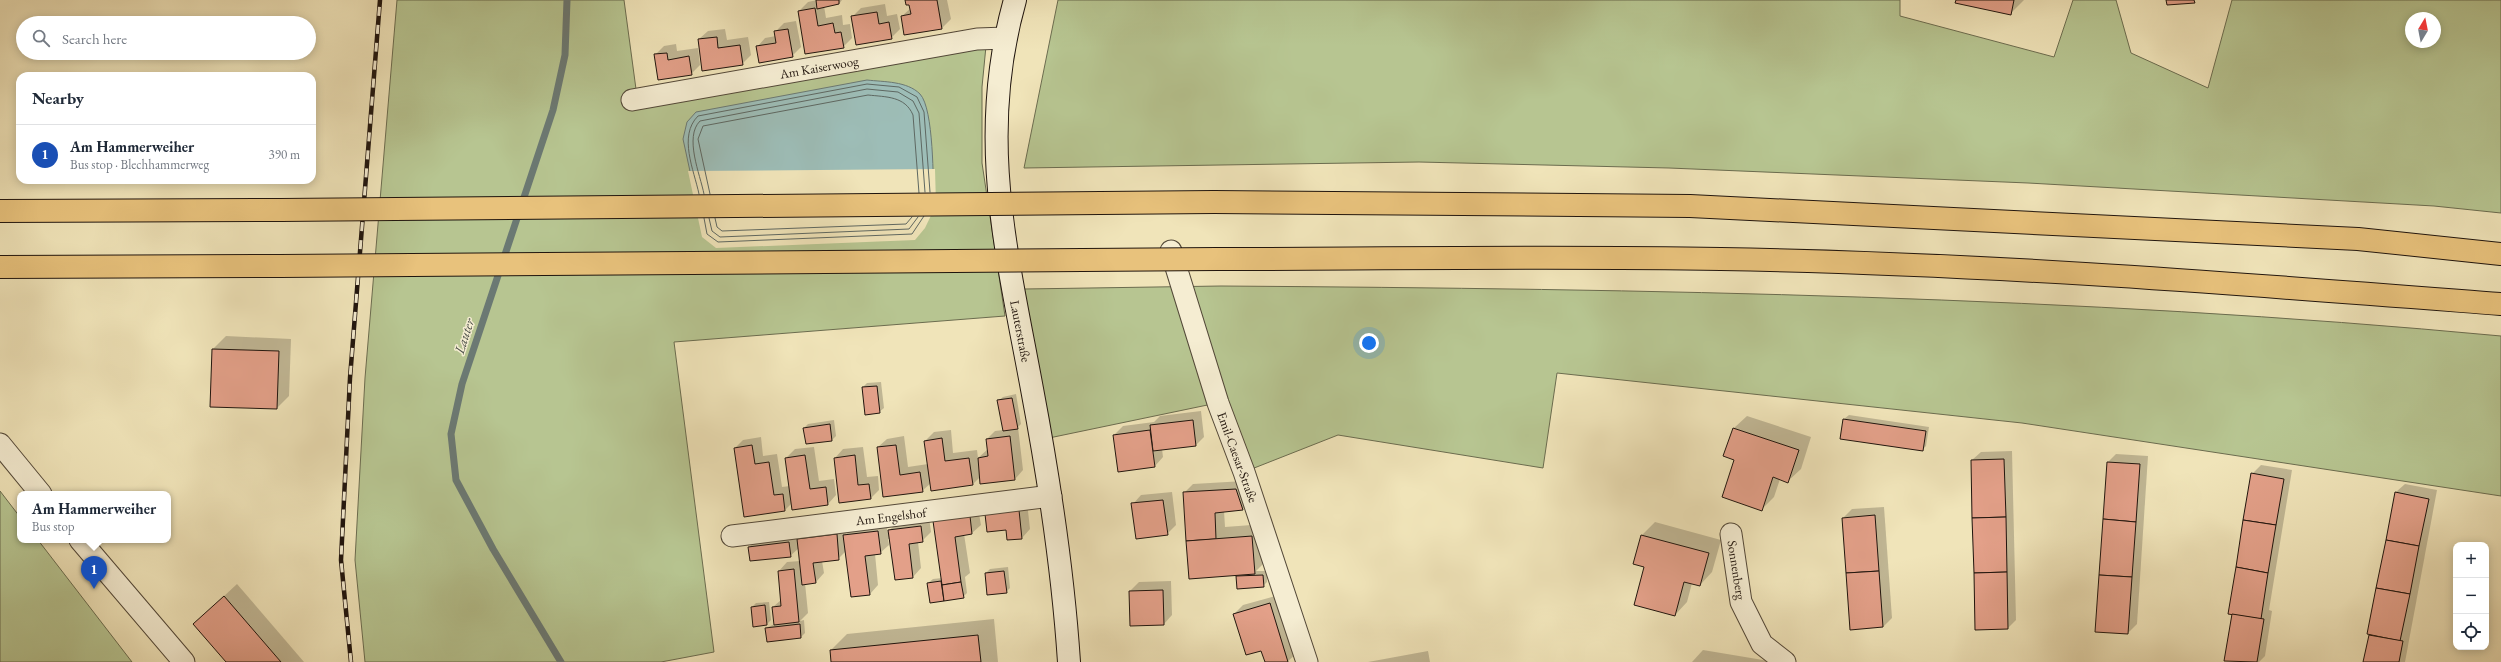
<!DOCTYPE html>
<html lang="en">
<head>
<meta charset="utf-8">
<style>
	body { margin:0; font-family:"EB Garamond",serif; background:#f2f2f3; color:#1f2937 }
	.controls { position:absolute; right:12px; bottom:12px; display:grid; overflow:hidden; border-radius:8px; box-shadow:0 2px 10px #0003 }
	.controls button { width:36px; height:36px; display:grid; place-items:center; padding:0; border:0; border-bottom:1px solid #e0e1e3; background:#fff; color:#1f2937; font:20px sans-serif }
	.compass { position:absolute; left:2405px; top:12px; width:36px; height:36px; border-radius:50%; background:#fff; box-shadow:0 2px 10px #0003; rotate:10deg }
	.you { position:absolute; left:1369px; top:343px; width:14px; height:14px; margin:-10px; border:3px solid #fff; border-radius:50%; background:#1a73e8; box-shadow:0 0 0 6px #1a73e833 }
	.badge { display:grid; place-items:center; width:26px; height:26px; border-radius:50%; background:#8f2418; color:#fff; font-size:13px; font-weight:700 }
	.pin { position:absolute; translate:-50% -33px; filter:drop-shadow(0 1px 2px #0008) }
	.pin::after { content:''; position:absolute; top:21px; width:14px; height:12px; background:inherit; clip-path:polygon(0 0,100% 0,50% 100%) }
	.popup { position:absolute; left:17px; top:491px; width:154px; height:52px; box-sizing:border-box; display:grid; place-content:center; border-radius:8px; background:#fff; filter:drop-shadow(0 1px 3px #0005); font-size:13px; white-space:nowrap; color:#747a83 }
	.popup b { font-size:15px; color:#1f2937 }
	.popup::after { content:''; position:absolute; left:50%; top:100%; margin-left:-8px; border:8px solid transparent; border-top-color:#fff }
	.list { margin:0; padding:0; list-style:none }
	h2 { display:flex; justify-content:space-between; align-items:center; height:52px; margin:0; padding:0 16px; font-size:17px }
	h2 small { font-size:13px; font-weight:400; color:#747a83 }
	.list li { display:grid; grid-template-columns:26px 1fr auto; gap:12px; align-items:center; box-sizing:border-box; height:60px; padding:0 16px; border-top:1px solid #e0e1e3 }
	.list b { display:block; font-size:15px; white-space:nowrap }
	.list p { margin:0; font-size:13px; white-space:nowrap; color:#747a83 }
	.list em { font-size:13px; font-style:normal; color:#747a83 }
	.icon { flex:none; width:22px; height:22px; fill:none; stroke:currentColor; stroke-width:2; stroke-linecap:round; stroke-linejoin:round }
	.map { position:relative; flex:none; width:2501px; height:662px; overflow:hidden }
	.search { position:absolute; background:#fff; box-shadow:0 2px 10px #0003; left:16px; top:16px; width:300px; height:44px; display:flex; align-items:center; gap:10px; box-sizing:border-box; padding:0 14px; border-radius:22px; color:#747a83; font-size:15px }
	.panel { position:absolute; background:#fff; box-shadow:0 2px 10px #0003; left:16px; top:72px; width:300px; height:112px; border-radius:12px }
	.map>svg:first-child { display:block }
	.green { fill:#b7c591; stroke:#6b6c4f; fill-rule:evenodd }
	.water { fill:#9dbdb7; stroke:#6b7973 }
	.pier { fill:#f0e4b9 }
	.shadow { fill:#0003 }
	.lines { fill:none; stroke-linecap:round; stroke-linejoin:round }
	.shore { stroke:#5e6862; stroke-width:1 }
	.stream { stroke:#6b7973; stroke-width:7 }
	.building { fill:#e3a089; stroke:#1f140d }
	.minor-casing { stroke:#534838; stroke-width:23 }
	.secondary-casing { stroke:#1f140d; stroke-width:24 }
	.motorway-casing { stroke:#1f140d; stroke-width:24 }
	.minor { stroke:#f5edd2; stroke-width:21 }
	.secondary { stroke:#f5edd2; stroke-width:22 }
	.motorway { stroke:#e8c27c; stroke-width:22 }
	.rail-casing { stroke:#1f140d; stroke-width:4.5 }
	.rail { stroke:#f5edd2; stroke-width:3; stroke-dasharray:9; stroke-linecap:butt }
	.motorway-bridge-casing { stroke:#1f140d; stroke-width:24; stroke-linecap:butt }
	.motorway-bridge { stroke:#e8c27c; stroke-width:22 }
	.labels { text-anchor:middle; stroke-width:3; stroke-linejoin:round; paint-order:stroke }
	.street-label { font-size:13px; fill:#1f140d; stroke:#f5edd2 }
	.water-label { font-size:14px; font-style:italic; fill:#4b4f48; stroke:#f5edd2 }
</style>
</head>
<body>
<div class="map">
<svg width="2501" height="662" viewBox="0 0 2501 662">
	<rect width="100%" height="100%" fill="#f0e4b9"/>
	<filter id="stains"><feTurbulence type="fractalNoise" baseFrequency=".005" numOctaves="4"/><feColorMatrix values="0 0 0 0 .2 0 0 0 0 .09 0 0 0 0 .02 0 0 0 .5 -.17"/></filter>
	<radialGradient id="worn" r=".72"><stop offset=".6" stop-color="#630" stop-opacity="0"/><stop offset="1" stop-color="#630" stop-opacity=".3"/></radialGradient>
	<g class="green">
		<path d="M397,0H624L638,104L986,46L982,87V163L1005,316L674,342L714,652L661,662H365L355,560L365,378Z"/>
		<path d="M1058,0H1900V16L2054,57L2073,0H2116L2131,53L2208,88L2232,0H2501V213L2434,206L2028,183L1669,168L1419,162L1024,168ZM2411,18H2435V42H2411Z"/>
		<path d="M1221,286C1648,289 2076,296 2501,336V496L2022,423L1557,373L1543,468L1338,435L1244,472L1217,403L1049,438L1024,289Z"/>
		<path d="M0,491L20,517V540H38L132,662H0Z"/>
	</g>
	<path class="water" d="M867,80C884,82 907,81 920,94C934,109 933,182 934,204L704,236L683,139L687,122L696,112Z"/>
	<path class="pier" d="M935,169L936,205L925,228L915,240L716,248L702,237L688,171Z"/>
	<g class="shadow">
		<path d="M817,0H842L839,4L824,6L826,18L842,15L843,25L850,24L852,38L843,47L799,11L808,2Z"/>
		<path d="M906,0H947L951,19L942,28L902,16L911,8Z"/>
		<path d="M1957,0H2024L2010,14Z"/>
		<path d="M885,4L887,16L897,14L900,29L891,38L852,17L861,8Z"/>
		<path d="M796,21L801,47L792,56L757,47L765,38L776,36L775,32L784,23Z"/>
		<path d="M725,29L727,40L748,37L751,55L742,64L699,39L708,31Z"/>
		<path d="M676,44L677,51L698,48L700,65L691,74L656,54L664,46Z"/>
		<path d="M226,336L291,339L289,396L277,408L213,349Z"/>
		<path d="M881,382L884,408L879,412L863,387L867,383Z"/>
		<path d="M1016,394L1021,424L1018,427L1023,470L1015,479L981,476L972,485L931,483L922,491L884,496L878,447L887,439L904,436L908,467L928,464L925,441L934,432L951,430L953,453L977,450L978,458L988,449L987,439L995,431L1004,430L998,401L1003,397Z"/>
		<path d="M1201,411L1204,437L1196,445L1162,449L1163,457L1155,466L1114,435L1123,426L1154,422L1160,416Z"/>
		<path d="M1849,415L1929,427L1926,446L1922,450L1844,419Z"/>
		<path d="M1747,416L1811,437L1801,469L1788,481L1780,479L1774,497L1761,510L1735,460L1734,428Z"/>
		<path d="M834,420L836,436L832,440L806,443L804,428L808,424Z"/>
		<path d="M761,437L763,456L777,454L782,487L790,486L786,458L795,449L814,447L819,481L834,479L836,495L828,504L792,503L785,510L735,448L743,440Z"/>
		<path d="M863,447L867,477L878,476L879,490L871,498L840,502L835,458L843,449Z"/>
		<path d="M2012,451L2016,620L2008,628L1972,460L1981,452Z"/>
		<path d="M2116,454L2148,456L2137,624L2128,633L2108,462Z"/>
		<path d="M2261,465L2292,470L2269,610L2272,611L2265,656L2259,662H2238L2226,660L2252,474Z"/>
		<path d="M1244,481L1251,501L1243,509L1224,511L1225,527L1265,524L1267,560L1256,571H1267V582L1263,586L1237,576L1240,574L1184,493L1193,484Z"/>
		<path d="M2405,484L2437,490L2405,662H2364L2396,492Z"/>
		<path d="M1172,492L1176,525L1167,534L1133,504L1141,495Z"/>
		<path d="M1027,502L1030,529L1022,538L1007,529L988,531Z"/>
		<path d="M1884,507L1892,618L1883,627L1843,518L1852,509Z"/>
		<path d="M978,508L981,525L972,533L964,534L970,573L965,577L967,593L963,597L931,602L928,583L933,579L942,578L934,521Z"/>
		<path d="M929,517L931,532L922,541L918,542L921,568L913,577L890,539H888L889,545L880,553L875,554L878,585L870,594L846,551L838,559L822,561L824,573L816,582L805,583L808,613L800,621L804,620L805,633L801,637L766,628L775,624L773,607L781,600L779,571L787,562L800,561L799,548L790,556L749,547L758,538L797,534L798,539L807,530L845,526L846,534L853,526L886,523L888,532L898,521Z"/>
		<path d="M1655,522L1721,540L1712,572L1700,585L1692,583L1687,602L1675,615L1646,566L1634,563L1642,535Z"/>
		<path d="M1008,567L1010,588L1006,592L986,573L990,569Z"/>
		<path d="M1171,581L1172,615L1164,624L1130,591L1139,582Z"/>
		<path d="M237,584L304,662H228L194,624Z"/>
		<path d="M1279,595L1297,653L1287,662H1266L1262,650L1234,614L1243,605Z"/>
		<path d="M769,602L771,620L767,624L752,607L756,603Z"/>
		<path d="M994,619L998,662H832L831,650L847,634Z"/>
		<path d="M1703,650L1769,661V662H1692Z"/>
		<path d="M1428,651L1430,662H1368Z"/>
	</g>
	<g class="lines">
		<g class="shore">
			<path d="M699,194C694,170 678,136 698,116L867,84L899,87L917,97L924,112L930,192"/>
			<path d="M704,194C700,174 684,137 700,121L867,89L898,92L913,101L919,113L925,192"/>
			<path d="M710,194L698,139L703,126L868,95C886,97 905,96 913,115L919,193"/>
			<path d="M704,218L707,234L718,242L912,234L924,216"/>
			<path d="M709,218L712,231L720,237L909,229L918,217"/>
			<path d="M715,218L717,227L722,231L906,224L912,217"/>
		</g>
		<path class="stream" d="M561,662L493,549L456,480L451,434L462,384L553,110L565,55L567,0"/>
	</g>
	<g class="building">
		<path d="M816,0H839V4L817,9Z"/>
		<path d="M905,0H937L942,29L904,35L901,16L911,14L909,5H906Z"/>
		<path d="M1956,0H2014L2011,15L1955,3Z"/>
		<path d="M2166,0H2194L2195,3L2167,5Z"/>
		<path d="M815,8L818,26L833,23L835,33L841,32L844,48L805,54L798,11Z"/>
		<path d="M877,12L879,24L889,22L892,39L856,45L851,16Z"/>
		<path d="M788,29L793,57L759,63L756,46L776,43L774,31Z"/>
		<path d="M717,37L718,48L740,45L743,65L702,71L698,39Z"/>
		<path d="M667,53L668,60L689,56L692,75L658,80L654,54Z"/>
		<path d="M212,349L279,351L277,409L210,407Z"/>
		<path d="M877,386L880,413L865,415L862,387Z"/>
		<path d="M1012,398L1018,429L1003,431L997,400Z"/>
		<path d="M1843,419L1926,431L1923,451L1840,439Z"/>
		<path d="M1193,420L1196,446L1153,451L1150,425Z"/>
		<path d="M830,424L832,441L806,444L803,428Z"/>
		<path d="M1733,428L1799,450L1788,483L1773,477L1762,511L1722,497L1734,460L1723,456Z"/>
		<path d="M1150,430L1155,467L1118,472L1113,435Z"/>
		<path d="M1010,436L1015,480L980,484L978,458L988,456L986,439Z"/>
		<path d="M942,438L945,461L969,458L973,485L931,491L924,441Z"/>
		<path d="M752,445L755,464L769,462L774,495L783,494L785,511L744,517L734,448Z"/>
		<path d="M896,445L900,475L920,472L923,492L883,497L877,447Z"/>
		<path d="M805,455L810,489L826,487L828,505L792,510L785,458Z"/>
		<path d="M855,455L858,485L869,484L871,499L839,503L834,458Z"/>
		<path d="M2004,459L2006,517L1972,518L1971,460Z"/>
		<path d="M2107,462L2140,464L2136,522L2103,519Z"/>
		<path d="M2251,473L2284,479L2276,525L2243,520Z"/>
		<path d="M1236,489L1243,510L1215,513L1216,539L1186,541L1183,492Z"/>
		<path d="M2395,492L2429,499L2419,546L2386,540Z"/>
		<path d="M1163,500L1168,535L1136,539L1131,503Z"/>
		<path d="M1019,510L1022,539L1007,540L1006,530L987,532L985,514Z"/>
		<path d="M1875,515L1879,571L1846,573L1842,518Z"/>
		<path d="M970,516L972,534L955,537L961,582L942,585L933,521Z"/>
		<path d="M2006,517L2007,572L1974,573L1972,518Z"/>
		<path d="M2103,519L2136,522L2132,577L2099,575Z"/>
		<path d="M2243,520L2276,525L2268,573L2236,567Z"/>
		<path d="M921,526L923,542L909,544L913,578L895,580L888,530Z"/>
		<path d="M878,531L881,554L865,556L870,595L851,597L843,535Z"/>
		<path d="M837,534L839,560L813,563L816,583L802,585L797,539Z"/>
		<path d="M1641,535L1709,553L1700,586L1684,582L1675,616L1634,605L1644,567L1633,564Z"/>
		<path d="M1252,536L1255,574L1189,579L1186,541Z"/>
		<path d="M2386,540L2419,546L2410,594L2376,588Z"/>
		<path d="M789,542L791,557L750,561L748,547Z"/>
		<path d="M2236,567L2268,573L2261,619L2228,614Z"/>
		<path d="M794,569L799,622L774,625L772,607L781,606L778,571Z"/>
		<path d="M1004,571L1007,593L987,595L985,573Z"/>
		<path d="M1879,571L1883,627L1850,630L1846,573Z"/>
		<path d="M2007,572L2008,629L1975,630L1974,573Z"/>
		<path d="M1263,575L1264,587L1237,589L1236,576Z"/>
		<path d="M2099,575L2132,577L2128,634L2095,632Z"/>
		<path d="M941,581L944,601L930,603L927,583Z"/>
		<path d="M961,582L964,598L944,601L942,585Z"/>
		<path d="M2376,588L2410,594L2400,641L2367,634Z"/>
		<path d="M1163,590L1164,625L1130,626L1129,591Z"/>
		<path d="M224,596L281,662H226L193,624Z"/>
		<path d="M1270,603L1288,662H1265L1261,651L1246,655L1233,614Z"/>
		<path d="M765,605L767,625L753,627L751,607Z"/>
		<path d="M2232,614L2264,619L2257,662L2224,661Z"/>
		<path d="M800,624L801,638L767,642L765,628Z"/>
		<path d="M978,635L981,662H831L830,650Z"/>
		<path d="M2369,635L2403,641L2399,662H2363Z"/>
	</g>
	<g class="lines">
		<g class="minor-casing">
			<g id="minor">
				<path d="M632,100L977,39L1006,38"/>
				<path d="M1171,251L1218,403L1244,472L1307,662"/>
				<path d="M0,444L41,494"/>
				<path d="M1731,534L1741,602L1762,644L1785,662"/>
				<path d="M732,536L1051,496"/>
				<path d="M80,540L184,662"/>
			</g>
		</g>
		<g class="secondary-casing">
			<path id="secondary" d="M1015,0C976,138 1007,253 1032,389C1049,479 1063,571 1069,662"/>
		</g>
		<g class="motorway-casing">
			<g id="motorway">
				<path d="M1214,202L1690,206L2358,239L2501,254"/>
				<path d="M0,211L281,210"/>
				<path d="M1217,259C1384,259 1553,256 1721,259C1981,263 2241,284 2501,304"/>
				<path d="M0,267L280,266"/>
			</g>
		</g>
		<use href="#minor" class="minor"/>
		<use href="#secondary" class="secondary"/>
		<use href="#motorway" class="motorway"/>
		<g class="rail-casing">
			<path id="rail" d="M351,662L341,560L350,378L380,0"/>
		</g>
		<use href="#rail" class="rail"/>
		<g class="motorway-bridge-casing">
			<g id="motorway-bridge">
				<path d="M281,210L1214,202"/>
				<path d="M280,266L1217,259"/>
			</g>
		</g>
		<use href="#motorway-bridge" class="motorway-bridge"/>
	</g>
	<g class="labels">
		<g class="street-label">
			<text transform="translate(819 67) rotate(-10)" y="5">Am Kaiserwoog</text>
			<text transform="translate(1021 331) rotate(79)" y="5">Lauterstraße</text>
			<text transform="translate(1238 457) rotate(70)" y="5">Emil-Caesar-Straße</text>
			<text transform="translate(891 516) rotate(-7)" y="5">Am Engelshof</text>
			<text transform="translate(1737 570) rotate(81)" y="5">Sonnenberg</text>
		</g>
		<g class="water-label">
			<text transform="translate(464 336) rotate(-72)" y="5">Lauter</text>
		</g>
	</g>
	<rect width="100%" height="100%" filter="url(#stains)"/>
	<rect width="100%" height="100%" fill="url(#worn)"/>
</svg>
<div class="controls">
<button>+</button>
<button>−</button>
<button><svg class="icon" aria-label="locate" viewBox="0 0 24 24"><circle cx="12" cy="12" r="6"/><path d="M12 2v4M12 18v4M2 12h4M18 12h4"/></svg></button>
</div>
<svg class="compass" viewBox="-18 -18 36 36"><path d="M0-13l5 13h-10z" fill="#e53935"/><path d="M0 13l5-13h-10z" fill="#747a83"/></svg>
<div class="you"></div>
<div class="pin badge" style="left:94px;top:589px;background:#1a4fb4">1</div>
<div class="popup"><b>Am Hammerweiher</b>Bus stop</div>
<div class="search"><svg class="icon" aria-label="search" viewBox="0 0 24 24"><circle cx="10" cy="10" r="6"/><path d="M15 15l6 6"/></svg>Search here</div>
<section class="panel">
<h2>Nearby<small></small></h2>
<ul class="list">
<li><span class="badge" style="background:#1a4fb4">1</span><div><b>Am Hammerweiher</b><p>Bus stop · Blechhammerweg</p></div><em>390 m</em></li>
</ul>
</section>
</div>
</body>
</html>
